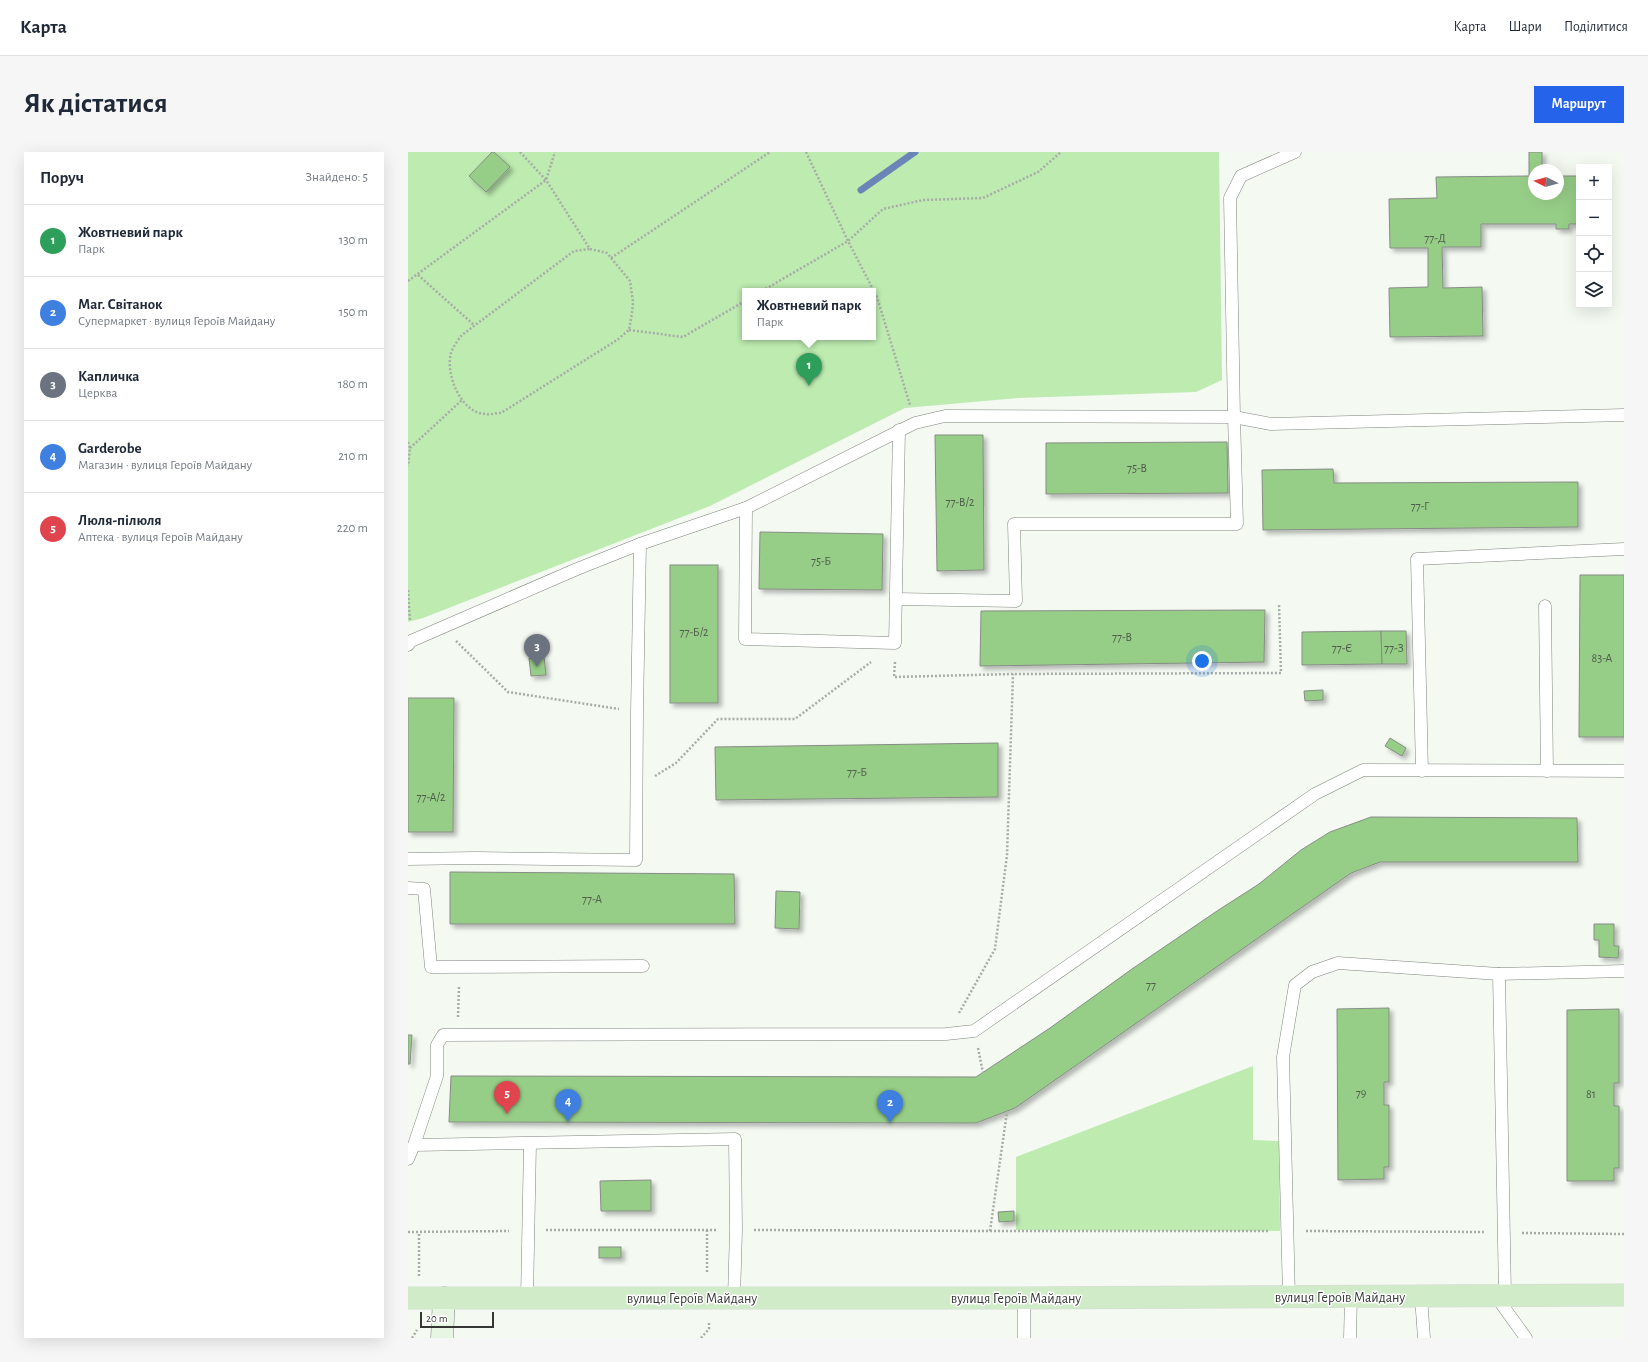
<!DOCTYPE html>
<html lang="uk">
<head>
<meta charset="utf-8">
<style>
	body { margin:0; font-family:"Alegreya Sans",sans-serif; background:#f6f6f7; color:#1f2937 }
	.controls { position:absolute; right:12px; top:12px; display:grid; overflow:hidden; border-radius:0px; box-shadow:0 4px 16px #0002 }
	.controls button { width:36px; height:36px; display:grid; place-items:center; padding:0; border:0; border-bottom:1px solid #e0e1e3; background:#fff; color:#1f2937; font:20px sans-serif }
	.compass { position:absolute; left:1120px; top:12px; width:36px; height:36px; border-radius:50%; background:#fff; box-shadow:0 4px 16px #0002; rotate:276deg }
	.scale { position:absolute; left:12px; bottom:10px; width:74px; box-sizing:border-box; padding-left:4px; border:2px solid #353735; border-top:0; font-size:11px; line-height:14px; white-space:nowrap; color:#353735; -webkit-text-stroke:3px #fff; paint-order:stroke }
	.you { position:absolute; left:794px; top:509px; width:14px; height:14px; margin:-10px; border:3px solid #fff; border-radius:50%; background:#1a73e8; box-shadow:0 0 0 6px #1a73e833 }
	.badge { display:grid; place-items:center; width:26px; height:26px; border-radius:50%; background:#2563eb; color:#fff; font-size:13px; font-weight:700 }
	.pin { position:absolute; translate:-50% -33px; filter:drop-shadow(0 1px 2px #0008) }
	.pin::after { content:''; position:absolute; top:21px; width:14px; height:12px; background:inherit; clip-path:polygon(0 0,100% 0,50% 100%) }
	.popup { position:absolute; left:334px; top:136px; width:134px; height:52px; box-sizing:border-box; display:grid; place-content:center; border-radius:0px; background:#fff; filter:drop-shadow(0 1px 3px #0005); font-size:13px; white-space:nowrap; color:#747a83 }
	.popup b { font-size:15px; color:#1f2937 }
	.popup::after { content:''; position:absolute; left:50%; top:100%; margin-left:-8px; border:8px solid transparent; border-top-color:#fff }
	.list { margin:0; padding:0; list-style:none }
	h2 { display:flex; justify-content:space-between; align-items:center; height:52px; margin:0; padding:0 16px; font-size:17px }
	h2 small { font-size:13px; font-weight:400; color:#747a83 }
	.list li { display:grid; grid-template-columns:26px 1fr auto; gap:12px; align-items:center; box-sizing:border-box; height:72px; padding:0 16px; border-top:1px solid #e0e1e3 }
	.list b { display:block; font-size:15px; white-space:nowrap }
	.list p { margin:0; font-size:13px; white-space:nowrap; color:#747a83 }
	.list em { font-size:13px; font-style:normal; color:#747a83 }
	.icon { flex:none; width:22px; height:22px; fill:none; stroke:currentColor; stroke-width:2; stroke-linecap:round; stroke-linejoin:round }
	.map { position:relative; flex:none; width:1216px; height:1186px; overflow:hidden; border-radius:0px }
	header { display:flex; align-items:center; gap:24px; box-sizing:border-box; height:56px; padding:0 20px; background:#fff; border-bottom:1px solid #e0e1e3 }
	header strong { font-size:19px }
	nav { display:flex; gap:22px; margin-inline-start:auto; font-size:14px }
	.intro { display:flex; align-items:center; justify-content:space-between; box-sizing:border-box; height:96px; padding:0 24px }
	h1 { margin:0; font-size:28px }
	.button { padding:10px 18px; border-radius:0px; background:#2563eb; color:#fff; font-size:14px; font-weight:700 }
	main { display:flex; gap:24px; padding:0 24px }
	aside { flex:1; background:#fff; border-radius:0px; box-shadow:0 4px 16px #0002 }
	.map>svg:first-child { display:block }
	.green { fill:#bdebb0; fill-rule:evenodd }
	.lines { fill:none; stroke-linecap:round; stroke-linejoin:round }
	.stream { stroke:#6c85b7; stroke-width:7 }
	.building { fill:#97ce87; stroke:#878c86; filter:url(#shadow) }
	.lane-casing { stroke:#7f847e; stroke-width:13 }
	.secondary-casing { stroke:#7f847e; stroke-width:23 }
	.primary-casing { stroke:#d7d7d7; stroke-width:23 }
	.path { stroke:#a8aca7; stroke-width:2.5; stroke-dasharray:2 2; stroke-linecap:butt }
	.lane { stroke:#fff; stroke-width:12 }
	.secondary { stroke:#e7f5e3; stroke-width:22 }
	.primary { stroke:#d0ebc8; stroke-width:22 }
	.labels { text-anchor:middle; stroke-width:3; stroke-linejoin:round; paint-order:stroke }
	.number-label { font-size:12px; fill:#4e5d4a }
	.street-label { font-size:14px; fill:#353735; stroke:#fff }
</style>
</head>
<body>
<header>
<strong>Карта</strong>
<nav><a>Карта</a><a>Шари</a><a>Поділитися</a></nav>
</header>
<div class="intro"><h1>Як дістатися</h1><a class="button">Маршрут</a></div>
<main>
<aside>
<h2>Поруч<small>Знайдено: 5</small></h2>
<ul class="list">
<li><span class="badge" style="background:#2e9e5b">1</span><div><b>Жовтневий парк</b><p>Парк</p></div><em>130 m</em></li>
<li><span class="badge" style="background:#3f7fe0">2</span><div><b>Маг. Світанок</b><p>Супермаркет · вулиця Героїв Майдану</p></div><em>150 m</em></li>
<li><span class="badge" style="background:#6b7280">3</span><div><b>Капличка</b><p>Церква</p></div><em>180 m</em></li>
<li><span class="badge" style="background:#3f7fe0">4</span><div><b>Garderobe</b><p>Магазин · вулиця Героїв Майдану</p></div><em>210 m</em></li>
<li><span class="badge" style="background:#e0444e">5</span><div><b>Люля-пілюля</b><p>Аптека · вулиця Героїв Майдану</p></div><em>220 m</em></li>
</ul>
</aside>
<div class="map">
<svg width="1216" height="1186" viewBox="0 0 1216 1186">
	<defs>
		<filter id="shadow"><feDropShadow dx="3.5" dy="3.5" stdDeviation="2" flood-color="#0004"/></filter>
	</defs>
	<rect width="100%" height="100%" fill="#f4f9f2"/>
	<g class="green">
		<path d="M0,0H811L814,228L788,240L610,246L497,256L302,354L15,466L0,470ZM337,139H465V185H337Z"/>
		<path d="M845,914V988L871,989L872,1079L608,1078V1005Z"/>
	</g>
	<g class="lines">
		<path class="stream" d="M453,38L507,0"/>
	</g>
	<g class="building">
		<path d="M84,0H86L102,15L78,40L61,24Z"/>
		<path d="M1121,0H1134V18H1126V42H1150V24H1171V72H1161V77H1148V72H1073V95H1034L1035,136L1074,135L1075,184L982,185L981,136L1020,135V96H982L981,47L1029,46L1028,25L1121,24Z"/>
		<path d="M527,283H575L576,418L529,419Z"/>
		<path d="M819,290L820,341L638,342V291Z"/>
		<path d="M925,317L926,331L1170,330V375L855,378L854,318Z"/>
		<path d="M352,380L475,382L474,438L351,437Z"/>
		<rect x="262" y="413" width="48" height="138"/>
		<path d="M1172,423H1216V585H1171Z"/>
		<path d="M857,458L856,510L572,514L573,459Z"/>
		<path d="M973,479L974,512L894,513V480Z"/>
		<path d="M973,479H998L999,512H974Z"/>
		<path d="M136,505L138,523L123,524L121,506Z"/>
		<path d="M915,538V548L897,549L896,539Z"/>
		<path d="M0,546H46L45,680H0Z"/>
		<path d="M982,586L998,596L994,604L977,594Z"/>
		<path d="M590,591V645L308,648L307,595Z"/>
		<path d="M963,665L1169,666L1170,710H972L943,721L607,956L568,971L41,970L43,924L568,925L642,876L724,817L809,759L851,732L893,698L922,680Z"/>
		<path d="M42,720L326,722L327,772H42Z"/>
		<path d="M368,739L392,740L391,777L367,776Z"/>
		<path d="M1186,772H1206V794H1211L1210,806L1191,805V788H1186Z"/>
		<path d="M981,856V930H976V953H981V1015H976V1027L930,1028L929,857Z"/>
		<path d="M1211,857V931H1206V954H1211V1016H1206V1029H1159V858Z"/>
		<path d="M0,883H4L2,912H0Z"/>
		<path d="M243,1028V1059H193L192,1029Z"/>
		<path d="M606,1059V1069L591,1070L590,1060Z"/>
		<rect x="191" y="1095" width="22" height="11"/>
	</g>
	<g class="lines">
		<g class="lane-casing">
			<g id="lane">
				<path d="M338,356L337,487L487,491L491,278"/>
				<path d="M488,447L608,449L606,372H829L826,265L822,46L833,24L887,0"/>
				<path d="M1137,454L1139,619"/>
				<path d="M0,493L3,489L169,417L232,392L338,356L507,271L537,264L826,265L863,272L1216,263"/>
				<path d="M1014,619L1009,407L1216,397"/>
				<path d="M0,707L68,706L228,708L229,560L232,392"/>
				<path d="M0,736L16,737L23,815L235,814"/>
				<path d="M1091,822L1097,1143"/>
				<path d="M0,1007L6,993"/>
				<path d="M1087,1143L1118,1186"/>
				<path d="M881,1145L875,905L887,833L904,820L930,811L1091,822L1216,819"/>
				<path d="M1013,1145L1016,1186"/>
				<path d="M119,1146L122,992"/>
				<path d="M326,1146L328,1078L327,987L6,993L29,924V893L35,883L538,882L566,879L907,642L955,618L1216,619"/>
				<path d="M616,1186V1146"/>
				<path d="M942,1186L943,1145"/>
			</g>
		</g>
		<g class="secondary-casing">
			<path id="secondary" d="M34,1186L36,1146"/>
		</g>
		<g class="primary-casing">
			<path id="primary" d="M0,1146H616L1216,1143"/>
		</g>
		<g class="path">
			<path d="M112,0L138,28L182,97"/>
			<path d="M398,0L440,89L469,145L502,253"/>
			<path d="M182,97L199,101L222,129L225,150L224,161L221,178L209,188L93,261C88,261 82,263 77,262C53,261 37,222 43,201C45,195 50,188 54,183L166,99Z"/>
			<path d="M203,106L362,0"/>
			<path d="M10,123L66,173"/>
			<path d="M0,129L138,28L147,0"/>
			<path d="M354,139L440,89L475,57L515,48L575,46L630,20L653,0"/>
			<path d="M221,178L275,185L337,149"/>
			<path d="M0,290L2,296L0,314"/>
			<path d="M2,296L54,248"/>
			<path d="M0,438L2,469"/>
			<path d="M48,489L100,540L211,557"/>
			<path d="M487,510L486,525L605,522L873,521L871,452"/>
			<path d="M247,624L268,611L310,567H387L463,510"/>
			<path d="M551,861L587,797L599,703L605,522"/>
			<path d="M50,865L51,834"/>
			<path d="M570,896L575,921"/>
			<path d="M138,1078H309"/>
			<path d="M299,1078V1122"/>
			<path d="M346,1078L582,1079H861"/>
			<path d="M582,1079L599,960"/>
			<path d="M898,1079L1077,1080"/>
			<path d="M0,1080L101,1079"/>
			<path d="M1114,1081L1216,1082"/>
			<path d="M11,1124V1080"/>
			<path d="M4,1186L9,1178"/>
			<path d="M293,1186L301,1177V1169"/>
		</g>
		<use href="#lane" class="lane"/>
		<use href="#secondary" class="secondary"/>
		<use href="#primary" class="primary"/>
	</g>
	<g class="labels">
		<g class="number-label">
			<text x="1027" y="90">77-Д</text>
			<text x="729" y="320">75-В</text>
			<text x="552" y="354">77-В/2</text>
			<text x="1012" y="358">77-Г</text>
			<text x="413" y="413">75-Б</text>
			<text x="286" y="484">77-Б/2</text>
			<text x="714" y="489">77-В</text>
			<text x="934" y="500">77-Є</text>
			<text x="986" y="500">77-З</text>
			<text x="1194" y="510">83-А</text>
			<text x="449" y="624">77-Б</text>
			<text x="23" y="649">77-А/2</text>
			<text x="184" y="751">77-А</text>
			<text x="743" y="837">77</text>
			<text x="953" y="945">79</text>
			<text x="1183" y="946">81</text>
		</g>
		<g class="street-label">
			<text x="932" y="1150">вулиця Героїв Майдану</text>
			<text x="284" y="1151">вулиця Героїв Майдану</text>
			<text x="608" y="1151">вулиця Героїв Майдану</text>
		</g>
	</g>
</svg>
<div class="controls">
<button>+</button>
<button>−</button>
<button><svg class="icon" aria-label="locate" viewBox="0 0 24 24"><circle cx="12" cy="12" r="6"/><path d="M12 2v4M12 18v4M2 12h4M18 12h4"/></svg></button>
<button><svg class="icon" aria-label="layers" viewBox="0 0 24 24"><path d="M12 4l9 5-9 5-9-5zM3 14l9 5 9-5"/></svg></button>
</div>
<svg class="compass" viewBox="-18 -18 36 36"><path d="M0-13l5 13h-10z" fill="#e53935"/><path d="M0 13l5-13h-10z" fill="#747a83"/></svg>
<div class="scale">20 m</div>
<div class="you"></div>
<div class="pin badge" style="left:401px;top:234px;background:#2e9e5b">1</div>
<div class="popup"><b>Жовтневий парк</b>Парк</div>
<div class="pin badge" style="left:482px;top:971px;background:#3f7fe0">2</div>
<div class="pin badge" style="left:129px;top:515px;background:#6b7280">3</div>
<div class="pin badge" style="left:160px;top:970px;background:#3f7fe0">4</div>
<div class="pin badge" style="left:99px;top:962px;background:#e0444e">5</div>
</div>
</main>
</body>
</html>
